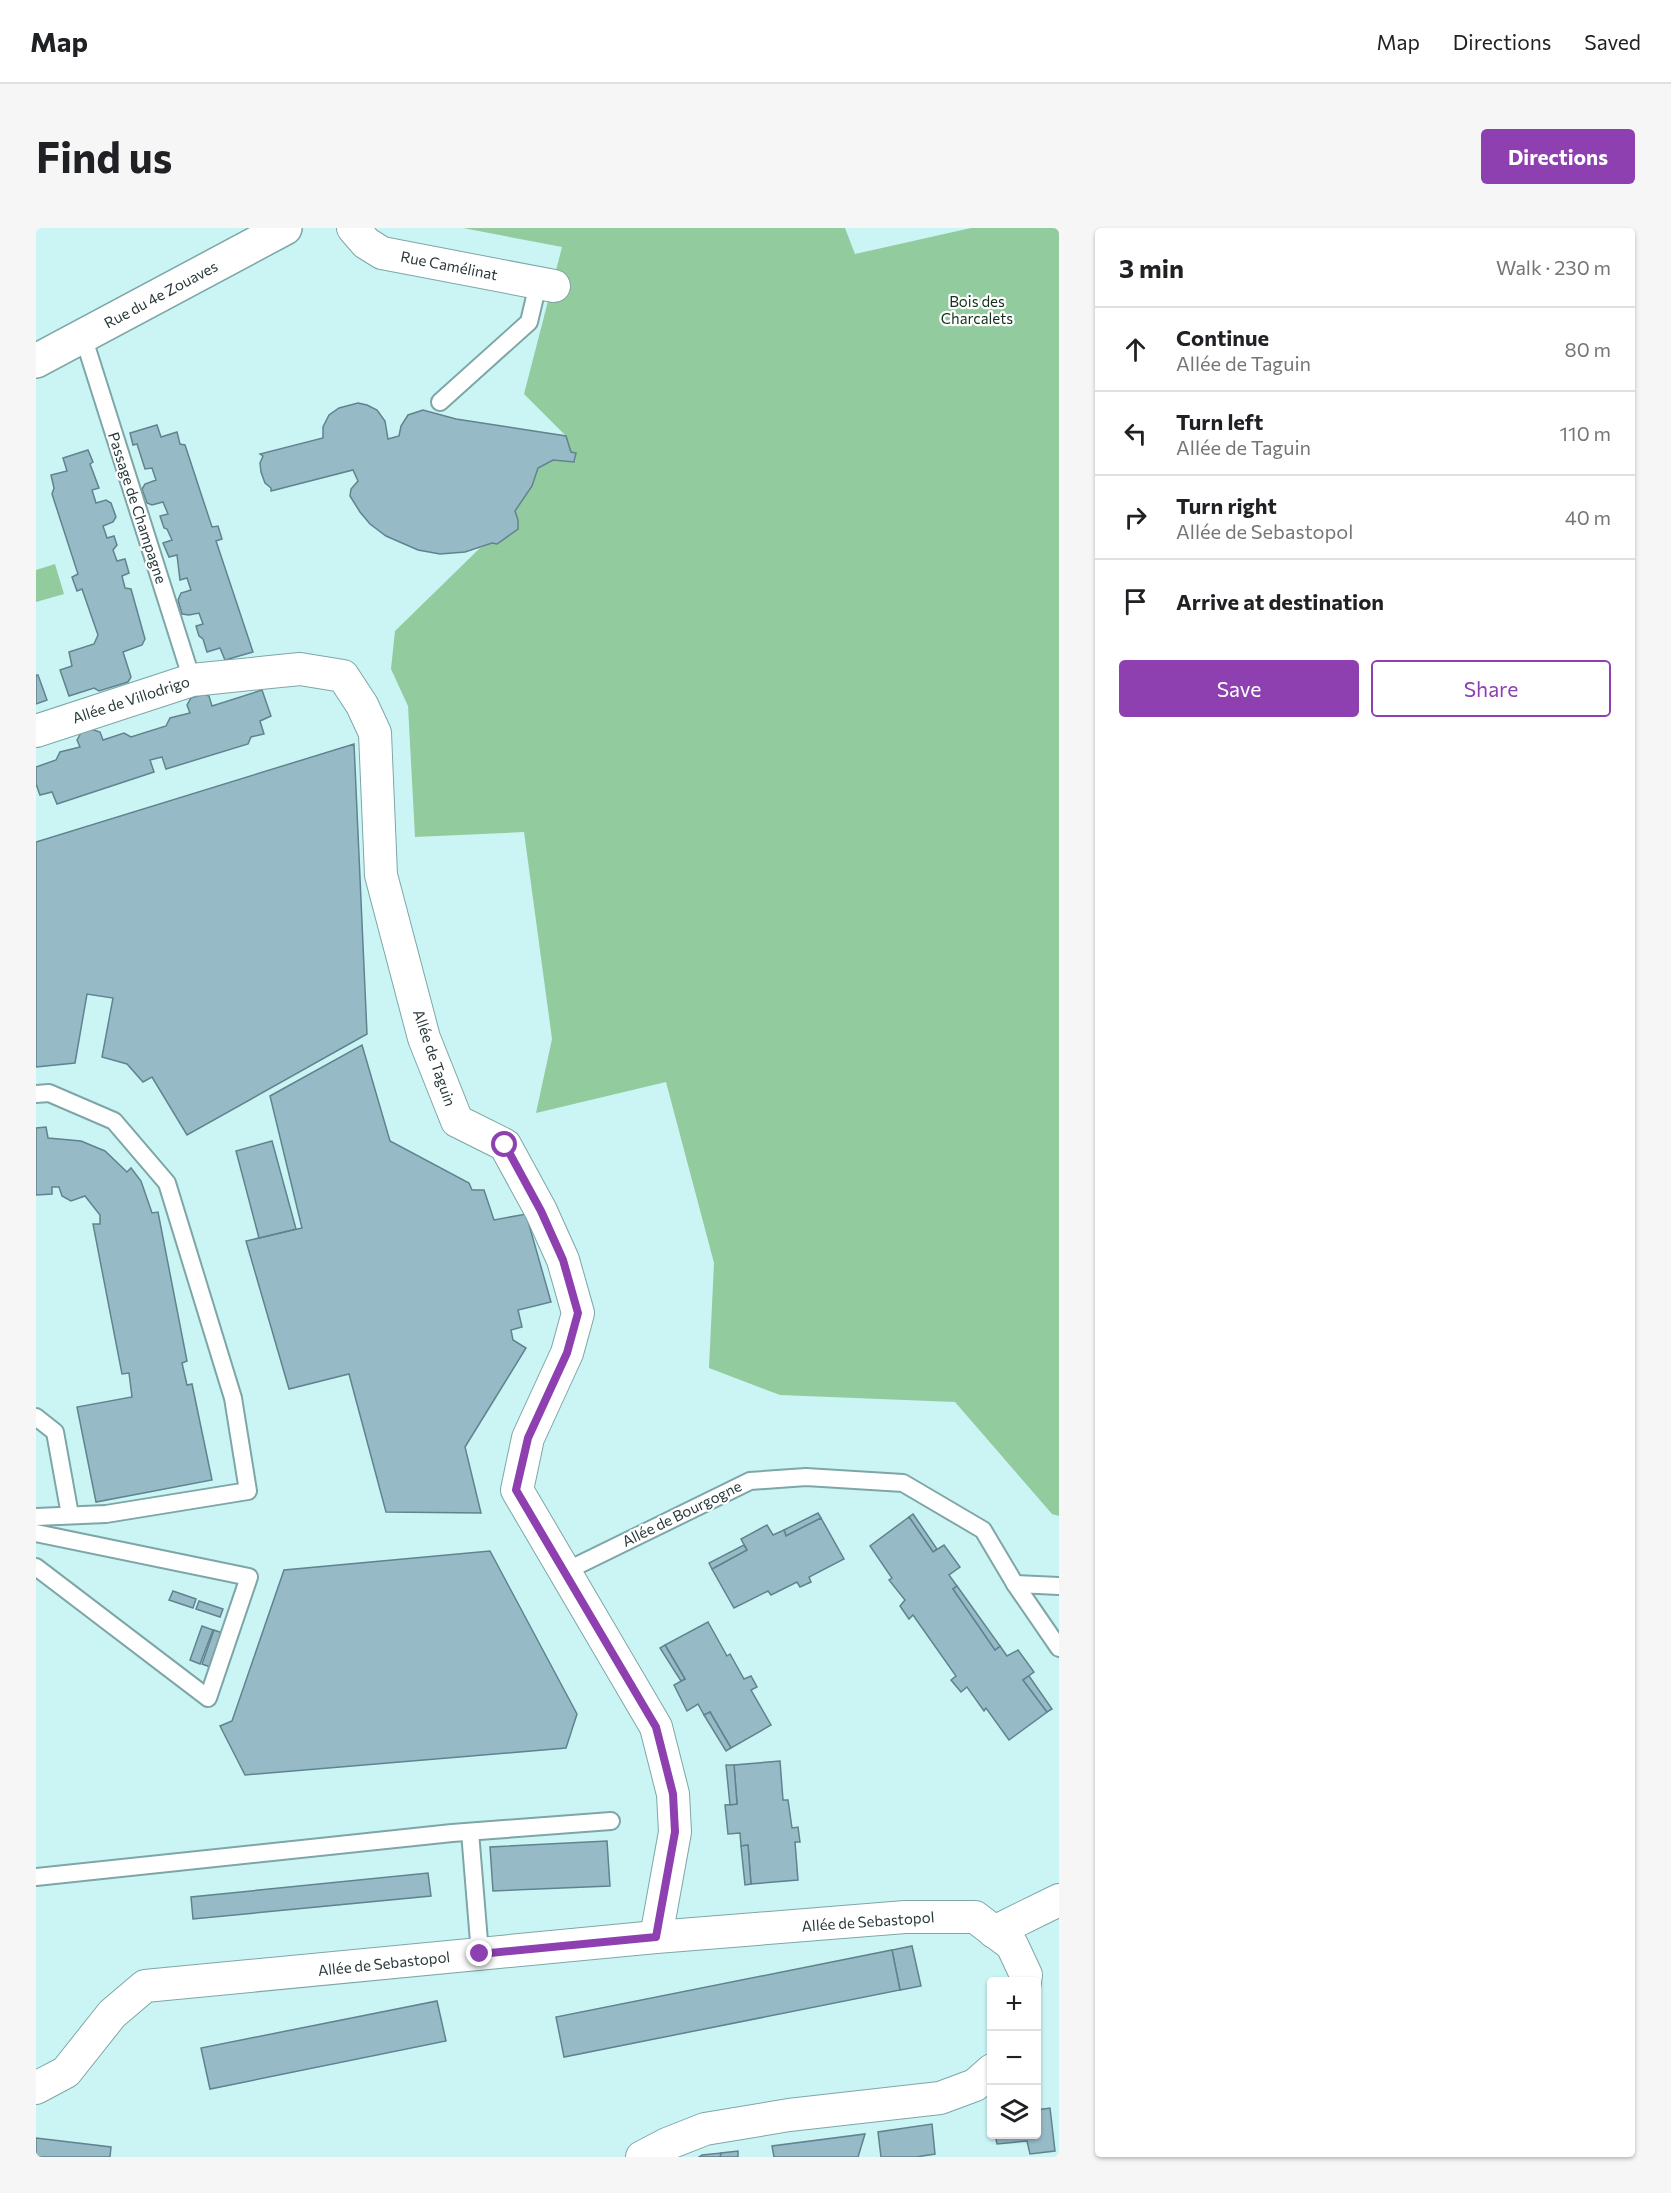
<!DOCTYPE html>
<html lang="en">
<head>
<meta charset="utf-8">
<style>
	body { margin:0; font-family:Commissioner,sans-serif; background:#f6f6f6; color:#202124 }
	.controls { position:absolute; right:18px; bottom:18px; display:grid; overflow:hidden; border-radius:6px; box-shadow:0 2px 4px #0004 }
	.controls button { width:54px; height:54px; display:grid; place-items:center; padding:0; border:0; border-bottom:2px solid #e0e0e0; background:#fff; color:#202124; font:30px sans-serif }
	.stop { position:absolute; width:18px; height:18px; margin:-14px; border:4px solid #8e40b1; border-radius:50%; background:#fff }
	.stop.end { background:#8e40b1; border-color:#fff; box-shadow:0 2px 6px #0008 }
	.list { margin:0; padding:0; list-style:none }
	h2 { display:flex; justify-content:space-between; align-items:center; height:78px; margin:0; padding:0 24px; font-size:26px }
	h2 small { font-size:20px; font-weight:400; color:#757577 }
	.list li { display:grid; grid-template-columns:39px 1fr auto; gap:18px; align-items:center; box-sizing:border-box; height:84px; padding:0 24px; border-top:2px solid #e0e0e0 }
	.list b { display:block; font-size:22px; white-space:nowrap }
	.list p { margin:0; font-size:20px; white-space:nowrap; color:#757577 }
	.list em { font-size:20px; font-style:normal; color:#757577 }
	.actions { display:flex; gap:12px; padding:18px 24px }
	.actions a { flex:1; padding:14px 0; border:2px solid #8e40b1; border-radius:6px; text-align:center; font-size:21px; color:#8e40b1 }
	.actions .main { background:#8e40b1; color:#fff }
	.icon { flex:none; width:33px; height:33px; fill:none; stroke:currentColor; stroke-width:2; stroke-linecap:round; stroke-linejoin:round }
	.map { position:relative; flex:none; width:1023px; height:1929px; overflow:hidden; border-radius:6px }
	header { display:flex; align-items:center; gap:36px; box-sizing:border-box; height:84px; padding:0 30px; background:#fff; border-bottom:2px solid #e0e0e0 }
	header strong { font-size:28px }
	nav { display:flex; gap:33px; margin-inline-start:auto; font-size:21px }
	.intro { display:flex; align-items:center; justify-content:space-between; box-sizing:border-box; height:144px; padding:0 36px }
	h1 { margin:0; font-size:42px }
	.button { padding:15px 27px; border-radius:6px; background:#8e40b1; color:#fff; font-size:21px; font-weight:700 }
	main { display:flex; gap:36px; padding:0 36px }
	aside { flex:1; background:#fff; border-radius:6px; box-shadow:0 2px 4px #0004 }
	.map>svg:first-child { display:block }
	.green { fill:#92cb9e }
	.building { fill:#96bbc7; stroke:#60838e; stroke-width:1.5 }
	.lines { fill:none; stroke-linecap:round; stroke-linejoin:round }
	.lane-casing { stroke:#7ea6a7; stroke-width:20 }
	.street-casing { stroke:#7ea6a7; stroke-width:34 }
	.secondary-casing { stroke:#7ea6a7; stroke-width:36 }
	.lane { stroke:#fff; stroke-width:16 }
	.street { stroke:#fff; stroke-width:32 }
	.secondary { stroke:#fff; stroke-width:33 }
	.route { stroke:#8e40b1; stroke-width:8 }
	.labels { text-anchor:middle; stroke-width:4.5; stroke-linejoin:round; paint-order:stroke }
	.street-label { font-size:15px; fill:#29393a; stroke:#fff }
	.park-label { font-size:15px; fill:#12311b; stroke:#fff }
</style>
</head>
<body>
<header>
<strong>Map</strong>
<nav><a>Map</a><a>Directions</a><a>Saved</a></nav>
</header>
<div class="intro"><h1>Find us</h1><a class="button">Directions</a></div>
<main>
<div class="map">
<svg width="1023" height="1929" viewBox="0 0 1023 1929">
	<rect width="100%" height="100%" fill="#cbf5f5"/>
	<g class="green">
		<path d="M427,0H809L819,26L935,0H1023V1288L1016,1286L919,1174L744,1167L673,1140L678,1035L630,854L500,885L516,811L488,604L379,609L372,478L355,441L359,403L444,320L456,315L461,316L482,301V292L479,283L496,258L502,240L517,232L539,234L540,225L535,224L530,208L488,166L526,19Z"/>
		<path d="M19,336L28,366L0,374V342Z"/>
	</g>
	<g class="building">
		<path d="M322,175L331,177L341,182L349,193L352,211L363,208L365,198L372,187L387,182L420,191L530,208L535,224L540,225L538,234L517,232L502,240L496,258L479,283L482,292V301L461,316L456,315L429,324L404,326L382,322L350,308L334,296L324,284L314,268L315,261L322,253L317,242L235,263V260L229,255L225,244L224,235L227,228L224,226L287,210V199L293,187L303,180Z"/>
		<path d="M121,197L125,209L141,204L144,216L149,217L176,299L182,298L186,311L180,313L217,424L189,432L184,420L171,424L167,411L163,408L160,398L167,396L163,385L153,387L146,386L142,372L145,365L155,362L151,350L144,352L141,327L133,329L127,315L136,312L131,301L128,300L124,288L132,286L127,274L116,277L111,275L106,261L109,256L120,252L116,240L109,241L101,216L97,217L94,205Z"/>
		<path d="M52,222L57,234L54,236L63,260L56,262L60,275L70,272L75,275L80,289L77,294L67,298L71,310L78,308L81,317L77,322L81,333L89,331L93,345L86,348L89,360L95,361L109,411L106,417L87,424L95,449L92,454L63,463L58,460L33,468L24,442L36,438L33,424L58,416L62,407L46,361L41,363L36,349L42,346L16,266L18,260L15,247L31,243L27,230Z"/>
		<path d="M0,447H2L11,472L0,476Z"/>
		<path d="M226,462L235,488L224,493L228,506L215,509L212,516L130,541L126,529L114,532L118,544L21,576L16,564L4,567L0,556V539L20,532L24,524L44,519L41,512L45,505L55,501L64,504L67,512L88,505L95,509L130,498L134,490L154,485L151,477L155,470L168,466L173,468L176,478Z"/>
		<path d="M318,516L331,806L151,907L116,849L107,854L91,836L66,829L77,770L51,766L39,835L0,839V614Z"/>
		<path d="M326,817L354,913L433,955L436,962H448L458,992L490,986L515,1074L482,1082L486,1099L475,1102L477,1112L490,1120L429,1219L445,1285L350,1284L313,1146L253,1161L210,1013L266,1000L234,868Z"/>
		<path d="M10,899L12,910L45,913L69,923L91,944L95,940L105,953L116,985L122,984L151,1133L146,1135L151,1157L156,1156L176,1252L60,1274L41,1179L96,1169L93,1145L86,1146L57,996H64V987L49,968L35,973L26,968L23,959H16V966L0,967V900Z"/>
		<path d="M236,913L260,1001L223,1010L200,923Z"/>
		<path d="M782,1285L785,1290L750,1308L748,1302Z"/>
		<path d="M877,1286L901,1321L897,1324L873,1289Z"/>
		<path d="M873,1289L897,1324L908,1317L924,1339L913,1347L921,1358L917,1361L959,1422L964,1418L971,1428L982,1422L998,1444L987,1452L1011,1484L973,1512L950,1480L948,1483L931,1459L925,1464L915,1452L920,1448L877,1387L873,1391L864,1378L869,1372L853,1352L856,1350L834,1318Z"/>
		<path d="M785,1290L808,1331L773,1349L775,1354L764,1359L761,1354L735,1367L732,1363L698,1380L676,1341L711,1322L705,1311L731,1297L737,1307L748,1302L750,1308Z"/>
		<path d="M708,1317L711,1322L676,1341L673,1335Z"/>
		<path d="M454,1323L541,1486L530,1520L209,1547L184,1498L196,1493L248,1342Z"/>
		<path d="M921,1358L964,1418L959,1422L917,1361Z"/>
		<path d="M137,1363L160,1371L157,1380L133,1372Z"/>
		<path d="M163,1373L187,1381L184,1389L160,1381Z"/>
		<path d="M672,1394L691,1428L694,1426L708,1451L715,1448L721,1459L715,1462L735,1497L695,1520L674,1484L668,1487L662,1476L651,1483L638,1457L649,1451L629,1417Z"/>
		<path d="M166,1398L177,1402L164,1436L154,1432Z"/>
		<path d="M178,1402L189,1406L177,1440L166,1436Z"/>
		<path d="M629,1417L649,1451L645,1453L624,1420Z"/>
		<path d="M993,1448L1016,1481L1011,1484L987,1452Z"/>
		<path d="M674,1484L695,1520L690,1523L668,1487Z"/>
		<path d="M744,1533L747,1572H752L756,1600L762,1599L764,1614H759L762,1652L715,1656L712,1617L705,1618L704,1605L692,1606L689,1577L701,1576L698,1537Z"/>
		<path d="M690,1537H698L701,1576L694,1577Z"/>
		<path d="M571,1613L574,1658L457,1663L454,1619Z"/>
		<path d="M712,1617L715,1656L709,1657L705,1618Z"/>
		<path d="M392,1645L395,1668L157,1691L155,1669Z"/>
		<path d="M876,1718L885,1758L864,1762L856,1722Z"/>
		<path d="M856,1722L864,1762L528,1829L520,1789Z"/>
		<path d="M401,1773L410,1813L174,1861L165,1820Z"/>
		<path d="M1014,1880L1019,1923L994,1926L991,1913L961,1916L959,1906H1000V1882Z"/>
		<path d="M896,1896L899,1926L880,1929H845L842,1904Z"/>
		<path d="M829,1906L822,1929H738L736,1918Z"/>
		<path d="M0,1910L75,1919L74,1929H0Z"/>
		<path d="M702,1923V1929H684L685,1925Z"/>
		<path d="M685,1925L684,1929H663L666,1927Z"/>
	</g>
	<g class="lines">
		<g class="lane-casing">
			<g id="lane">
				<path d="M47,108L156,452"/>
				<path d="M404,174L493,94L502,56"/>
				<path d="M0,866L13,865L78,893L131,955L197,1170L212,1263L70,1286L0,1289"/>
				<path d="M0,1189L19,1204L34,1287"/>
				<path d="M0,1305L213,1349L172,1470L0,1339"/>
				<path d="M528,1344L714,1253L770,1249L867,1255L947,1302L979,1356L1023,1420"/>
				<path d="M979,1356L1023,1358"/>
				<path d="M434,1604L444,1726"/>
				<path d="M0,1649L416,1605L575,1593"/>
			</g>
		</g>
		<g class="street-casing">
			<g id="street">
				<path d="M317,0L330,15L346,25L518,58"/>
				<path d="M0,503L156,452L264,441L307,448L326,477L339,505L345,647L388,810L421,893L469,917L505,983L527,1032L542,1085L531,1125L492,1210L481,1262L620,1499L637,1566L639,1604L620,1709"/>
				<path d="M958,1704L1023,1672"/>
				<path d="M0,1860L30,1844L76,1786L109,1758L620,1709L869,1689H939L976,1717L990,1747L989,1754"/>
				<path d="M606,1929L631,1916L669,1901L753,1887L904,1870L939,1857L956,1842"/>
			</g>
		</g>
		<g class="secondary-casing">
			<path id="secondary" d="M0,133L249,0"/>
		</g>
		<use href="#lane" class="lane"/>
		<use href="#street" class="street"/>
		<use href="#secondary" class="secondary"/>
	</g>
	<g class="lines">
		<path class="route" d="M444,1726L620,1709L639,1604L637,1566L620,1499L480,1262L492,1210L531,1125L542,1085L527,1032L505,983L469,917"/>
	</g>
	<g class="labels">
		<g class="street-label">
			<text transform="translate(413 38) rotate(11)" y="5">Rue Camélinat</text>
			<text transform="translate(125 67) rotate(-28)" y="5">Rue du 4e Zouaves</text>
			<text transform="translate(101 280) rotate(72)" y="5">Passage de Champagne</text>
			<text transform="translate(95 472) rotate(-18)" y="5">Allée de Villodrigo</text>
			<text transform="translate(398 830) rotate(71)" y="5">Allée de Taguin</text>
			<text transform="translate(646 1286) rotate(-26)" y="5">Allée de Bourgogne</text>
			<text transform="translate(832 1694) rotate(-4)" y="5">Allée de Sebastopol</text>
			<text transform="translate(348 1736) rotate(-6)" y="5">Allée de Sebastopol</text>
		</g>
		<g class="park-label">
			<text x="941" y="79">Bois des<tspan x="941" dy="17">Charcalets</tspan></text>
		</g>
	</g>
</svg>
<div class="controls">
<button>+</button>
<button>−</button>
<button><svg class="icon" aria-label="layers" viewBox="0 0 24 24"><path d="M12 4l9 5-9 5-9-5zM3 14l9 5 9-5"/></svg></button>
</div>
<div class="stop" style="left:469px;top:917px"></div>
<div class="stop end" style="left:444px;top:1726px"></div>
</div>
<aside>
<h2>3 min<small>Walk · 230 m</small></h2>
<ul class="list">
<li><svg class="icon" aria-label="ahead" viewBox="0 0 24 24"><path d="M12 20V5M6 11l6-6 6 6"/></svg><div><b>Continue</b><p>Allée de Taguin</p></div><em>80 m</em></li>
<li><svg class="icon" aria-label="left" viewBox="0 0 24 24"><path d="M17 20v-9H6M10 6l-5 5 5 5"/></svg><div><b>Turn left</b><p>Allée de Taguin</p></div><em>110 m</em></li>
<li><svg class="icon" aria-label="right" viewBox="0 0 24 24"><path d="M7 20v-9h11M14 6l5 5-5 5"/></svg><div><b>Turn right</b><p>Allée de Sebastopol</p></div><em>40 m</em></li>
<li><svg class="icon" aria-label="arrive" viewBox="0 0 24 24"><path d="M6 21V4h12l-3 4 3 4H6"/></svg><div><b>Arrive at destination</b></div></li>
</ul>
<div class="actions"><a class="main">Save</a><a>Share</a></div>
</aside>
</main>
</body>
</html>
